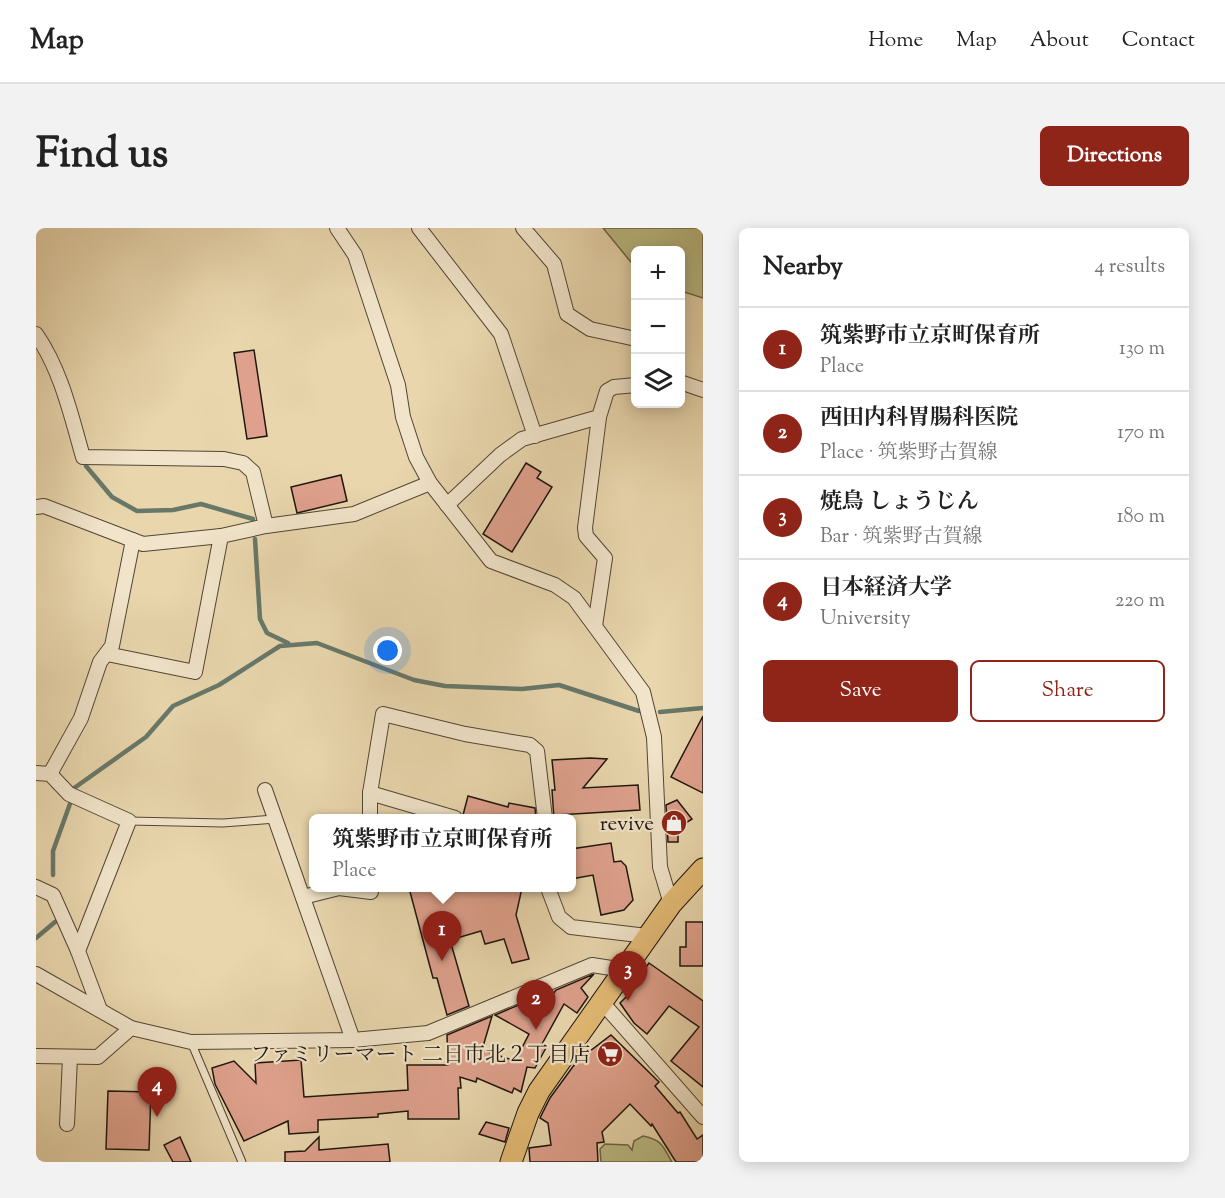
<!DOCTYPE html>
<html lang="en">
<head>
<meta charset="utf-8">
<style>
	body { margin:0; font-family:"Sorts Mill Goudy","Noto Serif JP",serif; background:#f2f2f2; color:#222 }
	.controls { position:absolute; right:18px; top:18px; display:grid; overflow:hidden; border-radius:9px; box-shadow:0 3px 15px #0003 }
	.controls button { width:54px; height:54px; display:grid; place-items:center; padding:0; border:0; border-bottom:2px solid #e0e0e0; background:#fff; color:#222; font:30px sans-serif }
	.you { position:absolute; left:352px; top:423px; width:21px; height:21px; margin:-15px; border:4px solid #fff; border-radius:50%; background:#1a73e8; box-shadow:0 0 0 9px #1a73e833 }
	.badge { display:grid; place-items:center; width:39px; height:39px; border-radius:50%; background:#8f2418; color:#fff; font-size:20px; font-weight:700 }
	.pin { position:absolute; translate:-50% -50px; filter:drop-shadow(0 2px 3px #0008) }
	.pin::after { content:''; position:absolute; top:32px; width:21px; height:18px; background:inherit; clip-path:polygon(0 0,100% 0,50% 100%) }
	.popup { position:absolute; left:273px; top:586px; width:267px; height:78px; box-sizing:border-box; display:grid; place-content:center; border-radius:9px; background:#fff; filter:drop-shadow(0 2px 4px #0005); font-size:20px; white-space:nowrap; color:#767676 }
	.popup b { font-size:22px; color:#222 }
	.popup::after { content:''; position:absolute; left:50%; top:100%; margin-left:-12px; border:12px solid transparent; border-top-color:#fff }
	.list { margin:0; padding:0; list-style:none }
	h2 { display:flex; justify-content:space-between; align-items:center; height:78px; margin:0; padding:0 24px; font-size:26px }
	h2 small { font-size:20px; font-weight:400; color:#767676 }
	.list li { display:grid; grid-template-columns:39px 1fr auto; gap:18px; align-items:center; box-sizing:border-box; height:84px; padding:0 24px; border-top:2px solid #e0e0e0 }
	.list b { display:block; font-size:22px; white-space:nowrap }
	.list p { margin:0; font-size:20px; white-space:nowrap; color:#767676 }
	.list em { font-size:20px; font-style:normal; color:#767676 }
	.actions { display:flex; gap:12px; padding:18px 24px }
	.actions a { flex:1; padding:14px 0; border:2px solid #8f2418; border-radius:9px; text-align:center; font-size:21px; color:#8f2418 }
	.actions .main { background:#8f2418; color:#fff }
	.icon { flex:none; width:33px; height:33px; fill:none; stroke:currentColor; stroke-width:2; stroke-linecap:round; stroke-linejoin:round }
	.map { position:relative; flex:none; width:667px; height:934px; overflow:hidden; border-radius:9px }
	header { display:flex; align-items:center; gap:36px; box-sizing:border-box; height:84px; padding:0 30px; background:#fff; border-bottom:2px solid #e0e0e0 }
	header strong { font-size:28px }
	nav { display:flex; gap:33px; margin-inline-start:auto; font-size:21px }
	.intro { display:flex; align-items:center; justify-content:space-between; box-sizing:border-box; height:144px; padding:0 36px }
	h1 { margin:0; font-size:42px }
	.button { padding:15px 27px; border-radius:9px; background:#8f2418; color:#fff; font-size:21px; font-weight:700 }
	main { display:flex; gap:36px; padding:0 36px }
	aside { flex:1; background:#fff; border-radius:9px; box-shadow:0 3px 15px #0003 }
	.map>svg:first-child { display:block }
	.green { fill:#bcbc85; stroke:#6d6949; stroke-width:1.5 }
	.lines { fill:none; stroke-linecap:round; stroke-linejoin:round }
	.stream { stroke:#677869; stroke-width:4.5 }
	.building { fill:#dfa18d; stroke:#1e160d; stroke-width:1.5 }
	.lane-casing { stroke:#514635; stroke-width:9 }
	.street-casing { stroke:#514635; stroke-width:16 }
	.primary-casing { stroke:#1e160d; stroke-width:23 }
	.lane { stroke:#f1e4ca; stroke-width:7 }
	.street { stroke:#f1e4ca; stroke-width:14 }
	.primary { stroke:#e4bb76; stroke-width:21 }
	.labels { text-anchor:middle; stroke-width:4.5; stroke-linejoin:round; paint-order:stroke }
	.poi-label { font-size:21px; fill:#1e160d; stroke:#f1e4ca; text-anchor:end }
</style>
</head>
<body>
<header>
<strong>Map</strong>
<nav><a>Home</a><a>Map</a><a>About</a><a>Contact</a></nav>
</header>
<div class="intro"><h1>Find us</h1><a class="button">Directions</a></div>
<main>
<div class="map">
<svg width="667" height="934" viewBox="0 0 667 934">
	<rect width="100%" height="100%" fill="#e9d6ad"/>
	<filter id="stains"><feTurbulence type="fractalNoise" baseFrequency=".00333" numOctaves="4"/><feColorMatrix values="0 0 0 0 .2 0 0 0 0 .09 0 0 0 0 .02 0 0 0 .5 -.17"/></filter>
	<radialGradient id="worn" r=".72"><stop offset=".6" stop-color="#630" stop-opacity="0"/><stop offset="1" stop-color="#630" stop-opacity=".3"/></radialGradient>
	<g class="green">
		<path d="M567,0H667V70L645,63L644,22H600L599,39Z"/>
		<path d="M607,908C627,912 627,919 636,934H565L564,921L569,916L592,917L596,922L598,913Z"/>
	</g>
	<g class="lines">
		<g class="stream">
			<path d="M50,238L76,269L101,283L137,282L165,276L217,291"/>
			<path d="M219,311L224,391L231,405L252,415"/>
			<path d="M624,484L667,480"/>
			<path d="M34,563L110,509L137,478L183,457L244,418L281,415L378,452L409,458L486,461L523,457L603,483"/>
			<path d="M17,647V623L35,573"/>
			<path d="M0,710L19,694"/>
		</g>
	</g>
	<g class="building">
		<path d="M218,122L231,208L211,211L198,125Z"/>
		<path d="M490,235L505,244L501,250L516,259L476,324L447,306Z"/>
		<path d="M305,247L311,273L261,285L255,259Z"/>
		<path d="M667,488V565L635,549Z"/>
		<path d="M554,530L571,531L547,560L602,557L604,582L521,587L518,591L516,562H519L516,532Z"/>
		<path d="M432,568L472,579L473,575L499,580L500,591H440L427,587Z"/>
		<path d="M641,572L656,591L642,600V614H632L630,577Z"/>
		<path d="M575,615L578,634L585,633L590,638L597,672L588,682L565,687L557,647L535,651V621Z"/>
		<path d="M373,660H486L480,687L493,731L476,735L468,711L449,716L445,703L414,712L433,778L411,787L401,750H397Z"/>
		<path d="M650,694H667V738H644V719H650Z"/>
		<path d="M613,735L667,773V859L635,833L663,799L633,778L611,806L598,795L584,775L603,756L600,753Z"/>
		<path d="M558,746L545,760L552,769L541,785L528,776L506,816L511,818L499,840L491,839L485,864L478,860L476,865L441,850L440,854L424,849L425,860H422L423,891H372V883L342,886V889L282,892V904L253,906L252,893L208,913L179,856L176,840L198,833L220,855L219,835L265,832L268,869L372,862L371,837H412L411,807L456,788L446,822L479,833L493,806L459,787L504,768L512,773L520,762Z"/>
		<path d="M575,807L623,854L619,858L642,885L644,884L661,911L667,907V934H640L616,896L615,898L594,876L566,904L568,914L561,915L562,934H494L493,920L515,917L512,895L504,890L514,870L541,833Z"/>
		<path d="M72,863L115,864L113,922L70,921Z"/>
		<path d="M450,894L473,900L469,914L443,906Z"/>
		<path d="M144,909L155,934H137L128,917Z"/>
		<path d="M283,909V922L352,916L354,934H249V924L269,923Z"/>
	</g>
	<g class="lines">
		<g class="lane-casing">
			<g id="lane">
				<path d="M93,593L187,595L239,591"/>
				<path d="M155,814L206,934"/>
			</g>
		</g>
		<g class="street-casing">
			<g id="street">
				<path d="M301,0L319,27L362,157L367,189L380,229L394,255L455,333L519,357L538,370L607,464L618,509L624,639L635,676"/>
				<path d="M383,0L465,106L499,208"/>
				<path d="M487,0L518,36L531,86L554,101L600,111"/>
				<path d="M0,106C25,142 35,187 47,229L188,231L207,235L217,244L230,298"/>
				<path d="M644,154L667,162"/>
				<path d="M411,277L464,227L486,211L563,189L571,163L578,159L600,157"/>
				<path d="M0,279L8,278L107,316L185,308L230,298L318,286L394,255"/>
				<path d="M559,398L569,330L550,308L549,300L563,189"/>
				<path d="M71,426L159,444L185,308"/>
				<path d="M0,545L14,546L33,566L93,593L42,723L64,782"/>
				<path d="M14,546L45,490L64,434L76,418L97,312"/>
				<path d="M229,562L317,812"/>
				<path d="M334,565L419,590"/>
				<path d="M334,590V565L347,486L429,506L494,517L501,523L509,590"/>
				<path d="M0,659L17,667L42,723"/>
				<path d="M512,660L523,689L535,699L611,708"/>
				<path d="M267,669L303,660L335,664V660"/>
				<path d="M0,746L95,800L155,814L317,812L392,805L556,737L588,742"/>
				<path d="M565,773L667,889"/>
				<path d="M0,828L62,829L95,800"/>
				<path d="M31,896L34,829"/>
			</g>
		</g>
		<g class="primary-casing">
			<path id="primary" d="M475,934L492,885L503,863L635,676L667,641"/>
		</g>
		<use href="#lane" class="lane"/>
		<use href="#street" class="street"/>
		<use href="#primary" class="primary"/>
	</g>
	<defs>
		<g id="shop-disc" transform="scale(1.35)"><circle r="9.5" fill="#8f2418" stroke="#f1e4ca"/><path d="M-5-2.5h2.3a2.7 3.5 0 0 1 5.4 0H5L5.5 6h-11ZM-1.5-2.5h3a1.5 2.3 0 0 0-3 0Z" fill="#fff"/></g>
		<g id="supermarket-disc" transform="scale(1.35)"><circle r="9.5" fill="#8f2418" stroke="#f1e4ca"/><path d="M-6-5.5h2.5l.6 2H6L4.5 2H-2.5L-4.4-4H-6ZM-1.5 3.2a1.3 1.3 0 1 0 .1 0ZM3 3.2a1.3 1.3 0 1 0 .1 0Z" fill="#fff"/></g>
	</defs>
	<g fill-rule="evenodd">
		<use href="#shop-disc" x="638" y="595"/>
		<use href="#supermarket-disc" x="574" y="826"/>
	</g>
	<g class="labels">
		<g class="poi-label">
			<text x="618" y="602">revive</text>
			<text x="554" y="833">ファミリーマート 二日市北２丁目店</text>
		</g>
	</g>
	<rect width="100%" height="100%" filter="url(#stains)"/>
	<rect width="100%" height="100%" fill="url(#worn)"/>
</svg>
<div class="controls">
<button>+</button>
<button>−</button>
<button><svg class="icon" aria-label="layers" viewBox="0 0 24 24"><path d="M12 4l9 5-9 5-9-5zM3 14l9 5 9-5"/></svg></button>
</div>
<div class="you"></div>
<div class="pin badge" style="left:406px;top:733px">1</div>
<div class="popup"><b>筑紫野市立京町保育所</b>Place</div>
<div class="pin badge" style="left:500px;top:802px">2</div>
<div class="pin badge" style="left:592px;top:773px">3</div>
<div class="pin badge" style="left:121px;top:889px">4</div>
</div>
<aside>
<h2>Nearby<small>4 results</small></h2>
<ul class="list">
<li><span class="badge">1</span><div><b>筑紫野市立京町保育所</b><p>Place</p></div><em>130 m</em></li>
<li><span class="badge">2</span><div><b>西田内科胃腸科医院</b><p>Place · 筑紫野古賀線</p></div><em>170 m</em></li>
<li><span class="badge">3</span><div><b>焼鳥 しょうじん</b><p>Bar · 筑紫野古賀線</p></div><em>180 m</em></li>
<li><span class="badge">4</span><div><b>日本経済大学</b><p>University</p></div><em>220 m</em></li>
</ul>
<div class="actions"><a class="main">Save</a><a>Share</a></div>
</aside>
</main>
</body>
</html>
